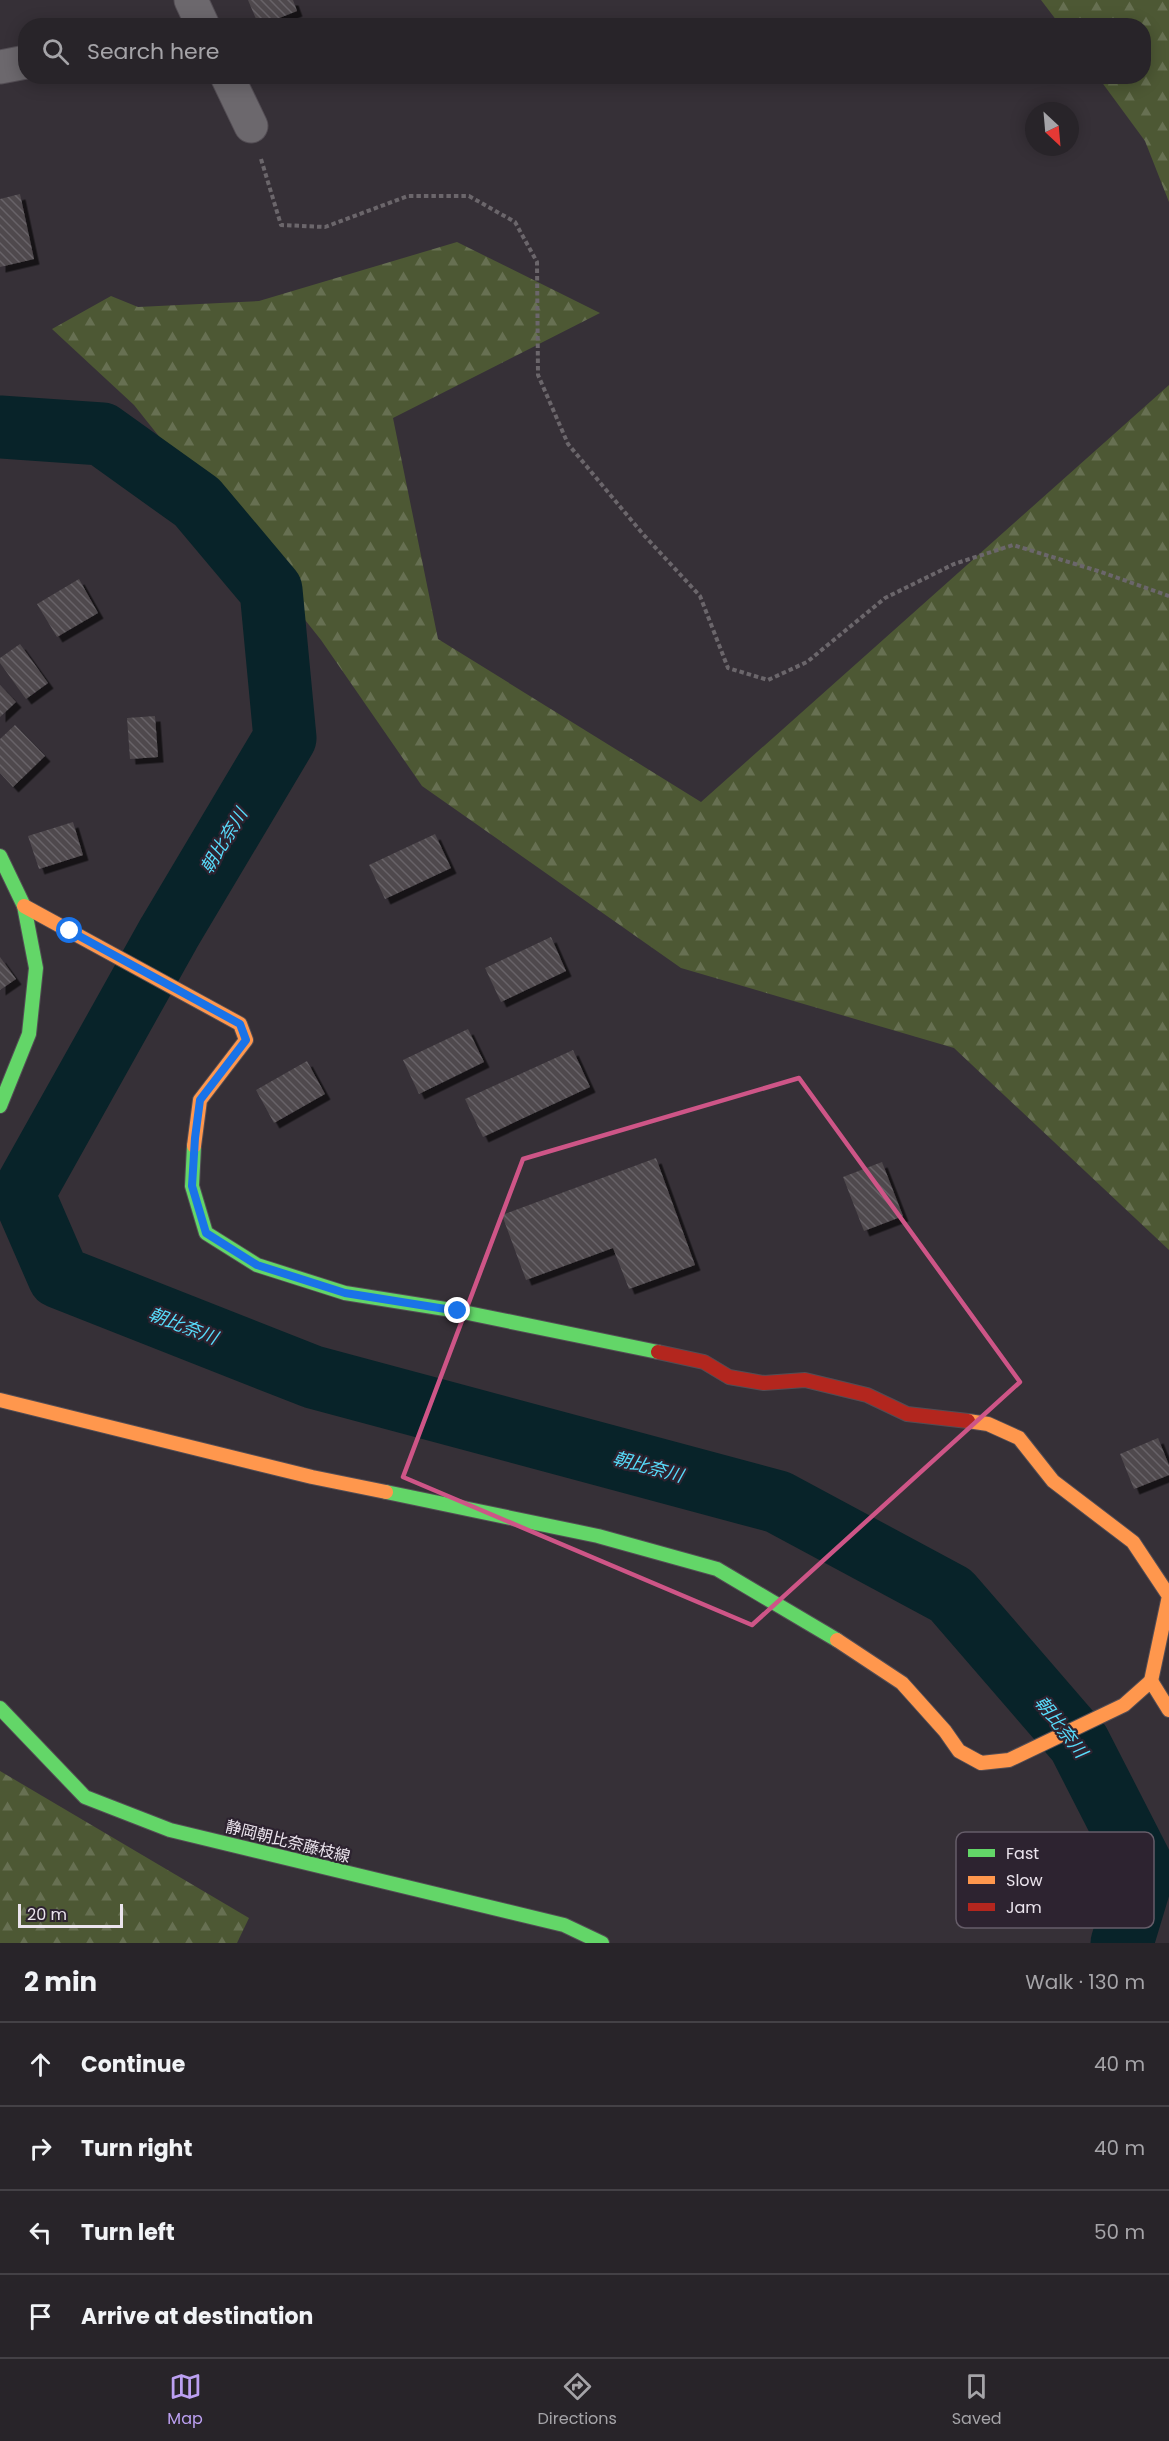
<!DOCTYPE html>
<html lang="en">
<head>
<meta charset="utf-8">
<style>
	body { margin:0; font-family:Poppins,"Noto Sans JP",sans-serif; background:#343035; color:#f1f3f6 }
	.compass { position:absolute; left:1025px; top:102px; width:54px; height:54px; border-radius:50%; background:#282429; box-shadow:0 3px 15px #0003; rotate:154deg }
	.scale { position:absolute; left:18px; bottom:15px; width:105px; box-sizing:border-box; padding-left:6px; border:3px solid #ebe4ed; border-top:0; font-size:16px; line-height:21px; white-space:nowrap; color:#ebe4ed; -webkit-text-stroke:4px #2d2330; paint-order:stroke }
	.stop { position:absolute; width:18px; height:18px; margin:-14px; border:4px solid #1a73e8; border-radius:50%; background:#fff }
	.stop.end { background:#1a73e8; border-color:#fff; box-shadow:0 2px 6px #0008 }
	.list { margin:0; padding:0; list-style:none }
	h2 { display:flex; justify-content:space-between; align-items:center; height:78px; margin:0; padding:0 24px; font-size:26px }
	h2 small { font-size:20px; font-weight:400; color:#a5a4a8 }
	.list li { display:grid; grid-template-columns:39px 1fr auto; gap:18px; align-items:center; box-sizing:border-box; height:84px; padding:0 24px; border-top:2px solid #444146 }
	.list b { display:block; font-size:22px; white-space:nowrap }
	.list em { font-size:20px; font-style:normal; color:#a5a4a8 }
	.icon { flex:none; width:33px; height:33px; fill:none; stroke:currentColor; stroke-width:2; stroke-linecap:round; stroke-linejoin:round }
	.map { position:relative; flex:none; width:1169px; height:1943px; overflow:hidden }
	.search { position:absolute; background:#282429; box-shadow:0 3px 15px #0003; left:18px; right:18px; top:18px; height:66px; display:flex; align-items:center; gap:15px; box-sizing:border-box; padding:0 21px; border-radius:24px; color:#a5a4a8; font-size:22px }
	.sheet { height:414px; background:#282429 }
	nav { display:flex; justify-content:space-around; align-items:center; box-sizing:border-box; height:84px; border-top:2px solid #444146; background:#282429; font-size:16px; color:#a5a4a8 }
	nav a { display:grid; justify-items:center; gap:3px }
	nav .on { color:#bca0f2 }
	.map>svg:first-child { display:block }
	.forest { fill:url(#forest-firs) }
	.lines { fill:none; stroke-linecap:round; stroke-linejoin:round }
	.river { stroke:#082329; stroke-width:63 }
	.building { fill:url(#building-back-hatch); filter:url(#shadow) }
	.street-casing { stroke:#534d54; stroke-width:35 }
	.fast-casing { stroke:#534d54; stroke-width:16 }
	.slow-casing { stroke:#534d54; stroke-width:16 }
	.jam-casing { stroke:#534d54; stroke-width:16 }
	.path { stroke:#6b666b; stroke-width:4; stroke-dasharray:4.5 3; stroke-linecap:butt }
	.street { stroke:#6c686d; stroke-width:33 }
	.fast { stroke:#63d668; stroke-width:14 }
	.slow { stroke:#ff974d; stroke-width:14 }
	.jam { stroke:#b3261e; stroke-width:14 }
	.route { stroke:#1a73e8; stroke-width:8 }
	.marked { fill:none; stroke:#ce5587; stroke-width:4.5; stroke-linejoin:round }
	.labels { text-anchor:middle; stroke-width:4.5; stroke-linejoin:round; paint-order:stroke }
	.street-label { font-size:16px; fill:#ebe4ed; stroke:#2d2330 }
	.water-label { font-size:18px; font-style:italic; fill:#57dcfb; stroke:#2d2330 }
	.key { fill:#2d2330; stroke:#665d69; stroke-width:1.5 }
	.key-label { font-size:16px; fill:#ebe4ed }
</style>
</head>
<body>
<div class="map">
<svg width="1169" height="1943" viewBox="0 0 1169 1943">
	<defs>
		<pattern id="forest-firs" width="22" height="20" patternUnits="userSpaceOnUse" patternTransform="scale(1.5)"><rect width="22" height="20" fill="#4d5834"/><path d="M5 1l3.5 6h-7zM16 11l3.5 6h-7z" fill="#677052"/></pattern>
		<pattern id="building-back-hatch" width="6" height="6" patternUnits="userSpaceOnUse" patternTransform="scale(1.5)"><rect width="6" height="6" fill="#4f494d"/><path d="M-1 5l2 2M0 0l6 6M5-1l2 2" fill="none" stroke="#686367"/></pattern>
		<filter id="shadow"><feDropShadow dx="5.5" dy="5.5" stdDeviation="0" flood-color="#0009"/></filter>
	</defs>
	<rect width="100%" height="100%" fill="#363037"/>
	<g class="forest">
		<path d="M1041,0H1169V202L1145,141L1098,77L1144,76V26L1060,25Z"/>
		<path d="M457,242L600,313L393,418L438,639L701,802L1169,385V1250L954,1048L681,968L422,786L321,640L134,405L52,329L111,296L138,307L259,301Z"/>
		<path d="M0,1771L249,1918L237,1943H0Z"/>
	</g>
	<g class="lines">
		<path class="river" d="M0,427L102,434L197,502L271,590L285,738L169,933L23,1194L59,1277L313,1377L778,1502L951,1595L1079,1743L1144,1870L1122,1943"/>
	</g>
	<g class="building">
		<path d="M248,0H293L297,11L259,26Z"/>
		<path d="M20,194L34,259L0,267V199Z"/>
		<path d="M79,579L98,613L57,637L37,604Z"/>
		<path d="M20,644L48,683L26,699L0,663V658Z"/>
		<path d="M0,685L16,702L0,717Z"/>
		<path d="M155,716L158,757L130,759L127,718Z"/>
		<path d="M15,725L45,756L13,787L0,773V739Z"/>
		<path d="M73,822L83,855L39,869L28,836Z"/>
		<path d="M435,834L451,868L385,899L369,865Z"/>
		<path d="M551,937L566,971L501,1002L485,968Z"/>
		<path d="M0,957L16,979L0,990Z"/>
		<path d="M468,1029L484,1062L419,1094L403,1060Z"/>
		<path d="M573,1050L590,1087L483,1137L465,1099Z"/>
		<path d="M307,1061L325,1094L274,1123L256,1090Z"/>
		<path d="M656,1158L695,1265L629,1289L613,1248L526,1280L502,1215Z"/>
		<path d="M882,1162L903,1216L864,1231L843,1177Z"/>
		<path d="M1158,1438L1169,1465V1475L1134,1489L1120,1454Z"/>
	</g>
	<g class="lines">
		<g class="street-casing">
			<g id="street">
				<path d="M191,0L203,26"/>
				<path d="M0,67L26,62"/>
				<path d="M227,76L251,126"/>
			</g>
		</g>
		<g class="fast-casing">
			<g id="fast">
				<path d="M0,856L24,906L36,968L29,1034L0,1106"/>
				<path d="M194,1146L192,1186L206,1233L257,1265L345,1293L458,1311L658,1352"/>
				<path d="M386,1492L598,1536L717,1569L837,1640"/>
				<path d="M0,1708L85,1797L170,1830L564,1925L602,1943"/>
			</g>
		</g>
		<g class="slow-casing">
			<g id="slow">
				<path d="M24,906L240,1024L246,1040L200,1100L194,1146"/>
				<path d="M0,1400L312,1477L386,1492"/>
				<path d="M968,1421L988,1424L1019,1438L1053,1481L1133,1542L1169,1596L1151,1681"/>
				<path d="M837,1640L902,1683L945,1731L959,1751L981,1763L1009,1760L1124,1705L1151,1681L1169,1710"/>
			</g>
		</g>
		<g class="jam-casing">
			<path id="jam" d="M658,1352L704,1362L729,1377L764,1383L805,1380L867,1395L907,1414L968,1421"/>
		</g>
		<path class="path" d="M261,159L281,225L325,227L408,196H469L515,222L537,262L538,375L568,444L642,533L700,596L728,668L768,680L807,662L885,598L954,564L1013,545L1098,571L1169,596"/>
		<use href="#street" class="street"/>
		<use href="#fast" class="fast"/>
		<use href="#slow" class="slow"/>
		<use href="#jam" class="jam"/>
	</g>
	<g class="lines">
		<path class="route" d="M70,931L240,1024L246,1040L200,1100L195,1138L192,1186L206,1233L257,1265L345,1293L458,1311"/>
	</g>
	<path class="marked" d="M799,1078L1020,1382L752,1625L403,1477L523,1159Z"/>
	<g class="labels">
		<g class="street-label">
			<text transform="translate(288 1841) rotate(14)" y="6">静岡朝比奈藤枝線</text>
		</g>
		<g class="water-label">
			<text transform="translate(224 841) rotate(-59)" y="6">朝比奈川</text>
			<text transform="translate(183 1326) rotate(21)" y="6">朝比奈川</text>
			<text transform="translate(648 1467) rotate(15)" y="6">朝比奈川</text>
			<text transform="translate(1061 1727) rotate(52)" y="6">朝比奈川</text>
		</g>
	</g>
	<rect x="956" y="1832" width="198" height="96" rx="9" class="key"/>
	<rect x="968" y="1849" width="27" height="8" fill="#63d668"/>
	<rect x="968" y="1876" width="27" height="8" fill="#ff974d"/>
	<rect x="968" y="1903" width="27" height="8" fill="#b3261e"/>
	<g class="key-label">
		<text x="1006" y="1859">Fast</text>
		<text x="1006" y="1886">Slow</text>
		<text x="1006" y="1913">Jam</text>
	</g>
</svg>
<svg class="compass" viewBox="-18 -18 36 36"><path d="M0-13l5 13h-10z" fill="#e53935"/><path d="M0 13l5-13h-10z" fill="#a5a4a8"/></svg>
<div class="scale">20 m</div>
<div class="stop" style="left:70px;top:931px"></div>
<div class="stop end" style="left:458px;top:1311px"></div>
<div class="search"><svg class="icon" aria-label="search" viewBox="0 0 24 24"><circle cx="10" cy="10" r="6"/><path d="M15 15l6 6"/></svg>Search here</div>
</div>
<section class="sheet">
<h2>2 min<small>Walk · 130 m</small></h2>
<ul class="list">
<li><svg class="icon" aria-label="ahead" viewBox="0 0 24 24"><path d="M12 20V5M6 11l6-6 6 6"/></svg><div><b>Continue</b></div><em>40 m</em></li>
<li><svg class="icon" aria-label="right" viewBox="0 0 24 24"><path d="M7 20v-9h11M14 6l5 5-5 5"/></svg><div><b>Turn right</b></div><em>40 m</em></li>
<li><svg class="icon" aria-label="left" viewBox="0 0 24 24"><path d="M17 20v-9H6M10 6l-5 5 5 5"/></svg><div><b>Turn left</b></div><em>50 m</em></li>
<li><svg class="icon" aria-label="arrive" viewBox="0 0 24 24"><path d="M6 21V4h12l-3 4 3 4H6"/></svg><div><b>Arrive at destination</b></div></li>
</ul>
</section>
<nav>
<a class="on"><svg class="icon" aria-label="map" viewBox="0 0 24 24"><path d="M3 6l6-2 6 2 6-2v14l-6 2-6-2-6 2zM9 4v14M15 6v14"/></svg>Map</a>
<a><svg class="icon" aria-label="directions" viewBox="0 0 24 24"><path d="M12 3l9 9-9 9-9-9zM9 14v-3h6M13 9l2 2-2 2"/></svg>Directions</a>
<a><svg class="icon" aria-label="saved" viewBox="0 0 24 24"><path d="M7 4h10v16l-5-4-5 4z"/></svg>Saved</a>
</nav>
</body>
</html>
